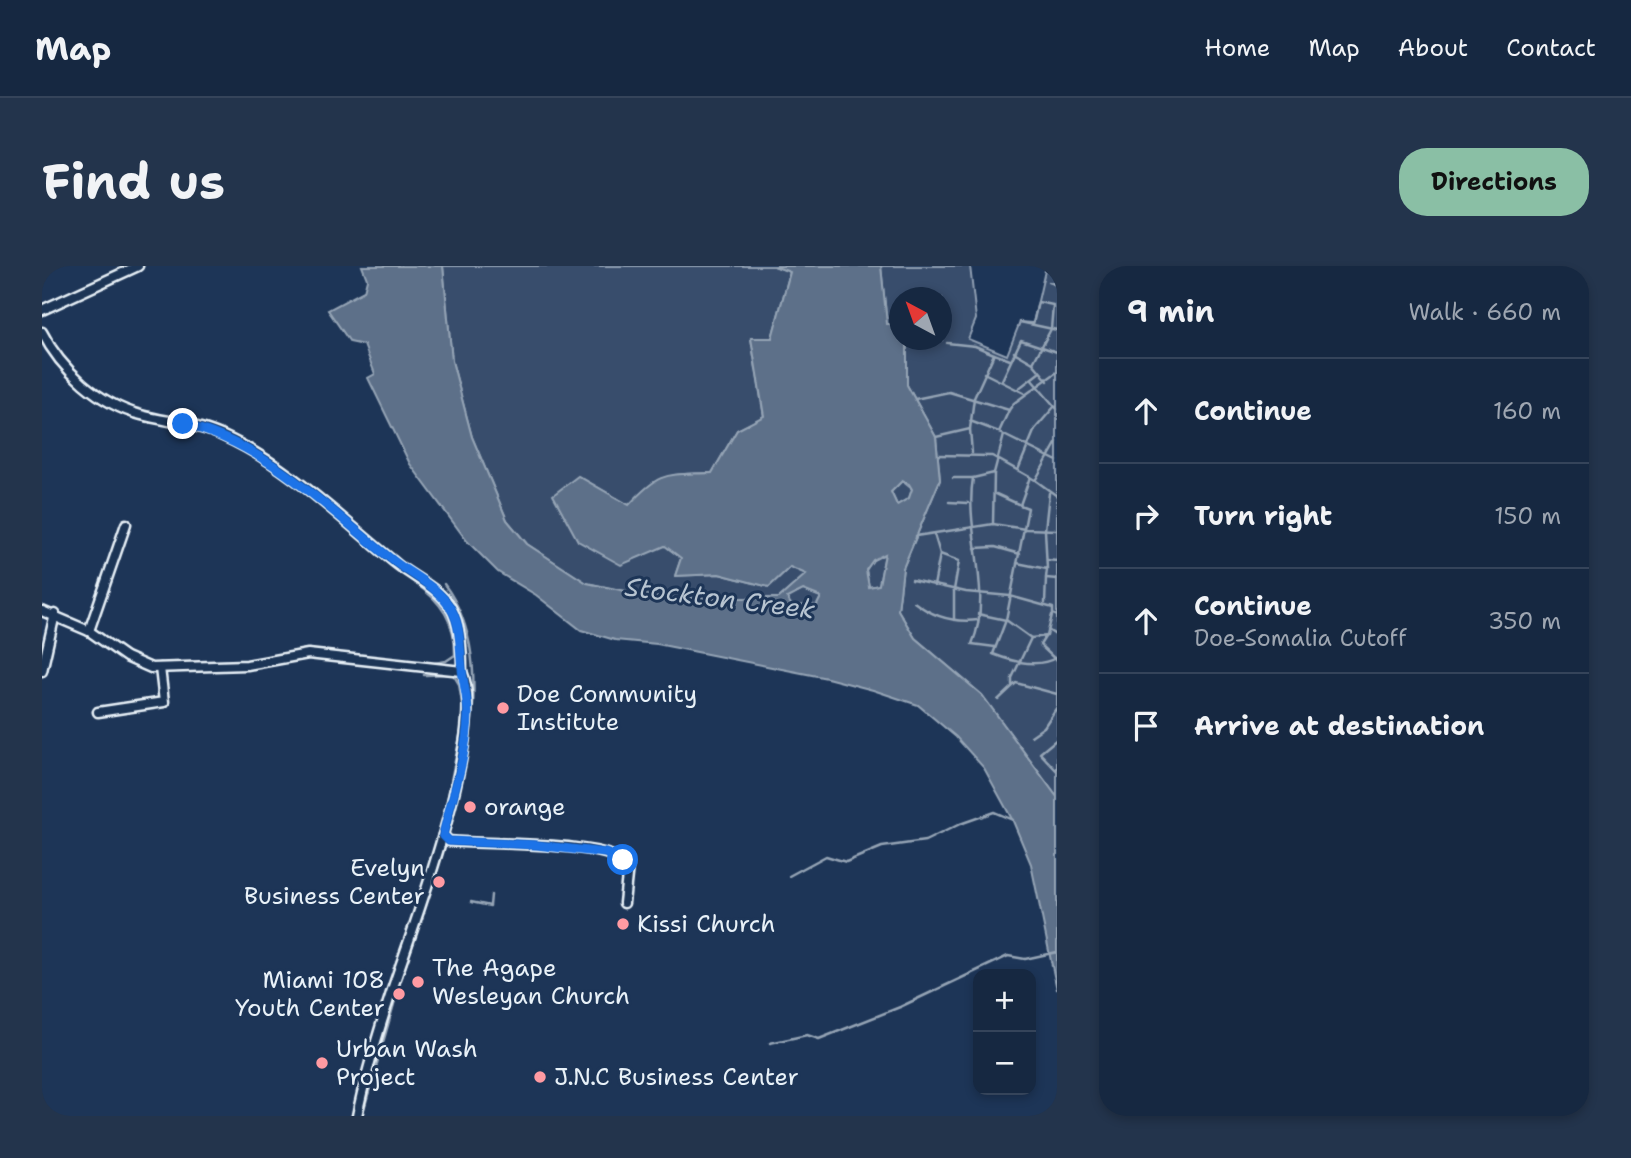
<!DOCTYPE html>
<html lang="en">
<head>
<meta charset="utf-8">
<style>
	body { margin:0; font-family:"Shantell Sans",sans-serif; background:#23344c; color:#f1f3f6 }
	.controls { position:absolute; right:21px; bottom:21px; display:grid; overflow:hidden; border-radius:14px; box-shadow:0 4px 10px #0003 }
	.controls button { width:63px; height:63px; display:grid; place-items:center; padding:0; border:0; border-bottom:2px solid #35445a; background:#162841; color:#f1f3f6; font:35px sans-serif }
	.compass { position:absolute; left:847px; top:21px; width:63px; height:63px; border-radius:50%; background:#162841; box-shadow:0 4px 10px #0003; rotate:319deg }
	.stop { position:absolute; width:21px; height:21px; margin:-16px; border:5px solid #1a73e8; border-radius:50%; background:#fff }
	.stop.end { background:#1a73e8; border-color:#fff; box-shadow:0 2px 7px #0008 }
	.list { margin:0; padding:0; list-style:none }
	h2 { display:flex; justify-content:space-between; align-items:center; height:91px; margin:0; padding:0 28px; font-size:30px }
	h2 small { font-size:23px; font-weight:400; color:#9ea6b1 }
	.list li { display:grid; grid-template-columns:46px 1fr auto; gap:21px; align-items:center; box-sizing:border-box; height:105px; padding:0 28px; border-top:2px solid #35445a }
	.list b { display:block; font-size:26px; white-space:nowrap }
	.list p { margin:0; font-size:23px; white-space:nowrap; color:#9ea6b1 }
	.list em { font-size:23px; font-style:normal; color:#9ea6b1 }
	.icon { flex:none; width:38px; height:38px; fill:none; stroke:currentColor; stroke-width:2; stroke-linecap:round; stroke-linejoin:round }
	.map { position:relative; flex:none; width:1015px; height:850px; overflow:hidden; border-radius:28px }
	header { display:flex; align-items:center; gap:42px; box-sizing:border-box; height:98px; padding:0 35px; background:#162841; border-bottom:2px solid #35445a }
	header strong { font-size:33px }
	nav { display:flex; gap:38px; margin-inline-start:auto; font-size:24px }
	.intro { display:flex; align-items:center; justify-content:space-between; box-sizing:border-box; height:168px; padding:0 42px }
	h1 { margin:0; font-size:49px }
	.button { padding:18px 32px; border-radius:28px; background:#8abfa5; color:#111; font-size:24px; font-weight:700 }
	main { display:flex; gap:42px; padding:0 42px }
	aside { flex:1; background:#162841; border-radius:28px; box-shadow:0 4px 10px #0003 }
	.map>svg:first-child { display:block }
	.green { fill:#374d6c; stroke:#909fb2; stroke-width:2 }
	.water { fill:#5d7089; stroke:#95a4b5; stroke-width:2; fill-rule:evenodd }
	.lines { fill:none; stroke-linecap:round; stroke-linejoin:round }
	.stream { stroke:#95a4b5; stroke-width:2.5 }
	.street-casing { stroke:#e8f1f8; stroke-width:13 }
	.street { stroke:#1d3557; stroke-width:8 }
	.route { stroke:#1a73e8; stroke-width:9 }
	.poi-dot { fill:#ff9aa2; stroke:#1d3557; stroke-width:2.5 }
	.labels { text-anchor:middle; stroke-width:6; stroke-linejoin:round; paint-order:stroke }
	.poi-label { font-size:24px; fill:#e8f1f8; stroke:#1d3557; text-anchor:start }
	.water-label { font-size:26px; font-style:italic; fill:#b7c4d1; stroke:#1d3557 }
</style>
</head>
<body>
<header>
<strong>Map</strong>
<nav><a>Home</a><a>Map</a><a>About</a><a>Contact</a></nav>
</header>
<div class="intro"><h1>Find us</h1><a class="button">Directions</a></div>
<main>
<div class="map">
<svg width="1015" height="850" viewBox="0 0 1015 850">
	<rect width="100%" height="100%" fill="#1d3557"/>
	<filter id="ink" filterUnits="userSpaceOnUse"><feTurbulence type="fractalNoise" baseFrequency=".0143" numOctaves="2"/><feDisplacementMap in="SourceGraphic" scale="14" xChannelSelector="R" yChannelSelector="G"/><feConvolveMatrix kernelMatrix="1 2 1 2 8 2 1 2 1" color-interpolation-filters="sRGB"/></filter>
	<g filter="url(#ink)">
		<g class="green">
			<path d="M401,0H732L748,6L730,72L709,73L722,151L695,164L670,207C628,208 616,207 587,239L536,210L639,292L633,310L677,308L727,321L748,301L765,308L737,332H617L544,317L485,278L465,254L430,171L410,95Z"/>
			<path d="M839,0H928L934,53L926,73L965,89L978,56L991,57L1004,0H1015V531L940,429L873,372L856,344L861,302L898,214L894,171L865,119V74H900V32H858L857,58H845Z"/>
			<path d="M860,215L870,223L867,232L855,239L849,226Z"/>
			<path d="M843,287L837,319L827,321L824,304L831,294Z"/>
			<path d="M761,324L779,331L775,339L750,340L745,333Z"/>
		</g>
		<path class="water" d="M320,0H401L410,95L430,171L465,254L485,278L545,317L617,332H737L764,308L748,301L727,321L677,308L633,310L639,292L623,280L579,299L536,275L511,229L536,210L587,239C619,204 624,209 670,207L695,164L722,150L709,72H730L748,6L732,0H839L845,58H857L858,74H865V119L894,171L898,214L861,302L856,344L873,372L940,429L1015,531V724L989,598L971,555L942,502L914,471L876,439L831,424L785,412L615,378L573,374L539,364L494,329L456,306L425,275L368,198L326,112L333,108L322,79L308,76L286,44L322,25L325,13ZM860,215L867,218L870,223L867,232L855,239L849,226ZM843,288L837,319L827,321L824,304L831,294ZM761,324L779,331L775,339L750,340L745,332Z"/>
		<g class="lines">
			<g class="stream">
				<path d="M1006,16L1015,19"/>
				<path d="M978,56L1015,64"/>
				<path d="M905,77L933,80L952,88L932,132L928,163"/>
				<path d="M972,86L991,97L1006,115"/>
				<path d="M952,88L968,94"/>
				<path d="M991,97L1009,63L1011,39L996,36L991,58"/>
				<path d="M942,107L982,127"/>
				<path d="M989,113L1015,143"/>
				<path d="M960,114L979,74L1015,86"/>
				<path d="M976,123L998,106"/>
				<path d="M873,133L907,126L967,144L957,166L962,169L952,207L951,258"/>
				<path d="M967,144L972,137L1015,106"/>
				<path d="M928,155L957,166"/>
				<path d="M962,169L1015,195"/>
				<path d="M894,171L928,163L930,187"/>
				<path d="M896,189L950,190L993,214L1015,230"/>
				<path d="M976,204L993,163L1012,141"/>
				<path d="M952,207L931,212C922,265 952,327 930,378L953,381"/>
				<path d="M988,211L978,239L986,242L964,354L951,388C971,396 996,403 1015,391"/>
				<path d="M911,212H931"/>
				<path d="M994,213L1015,176"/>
				<path d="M954,228L976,238"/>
				<path d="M907,236L926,237"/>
				<path d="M874,270L951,258L983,263L1015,264"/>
				<path d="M933,282L953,281L978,288"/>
				<path d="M898,288L917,295L912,324V354"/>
				<path d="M1005,294L1015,295"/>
				<path d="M975,297L1005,303L1004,312L1015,313"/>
				<path d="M1005,303L1003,264L1007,227"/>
				<path d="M870,314L924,326L968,330L1011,342V348L1015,350"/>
				<path d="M373,317C399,335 414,356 413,389L404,395L393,397"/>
				<path d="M402,318C438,366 435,433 425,488"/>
				<path d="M892,320L898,288L892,268"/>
				<path d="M872,336C890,350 912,357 936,354"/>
				<path d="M1003,337L1004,312"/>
				<path d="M936,348L964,354L989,372L1005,370L1010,349"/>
				<path d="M1006,364L1015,370"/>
				<path d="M1003,371L998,379L1015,395"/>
				<path d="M382,409L411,408L417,418L421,443"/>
				<path d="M970,419V412L989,372"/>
				<path d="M956,434L974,417L1015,428"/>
				<path d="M989,470L1002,461L1015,441"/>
				<path d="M1015,473L998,487L1015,505"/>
				<path d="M420,506L425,489"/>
				<path d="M400,560L420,460"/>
				<path d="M747,610L784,590L804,596L840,581L883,575L918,558L952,546L971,554"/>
				<path d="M429,636L448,640L449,629"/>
				<path d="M360,711L404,575"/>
				<path d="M728,777L765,769L777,773L858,741L966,690L983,693L1015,686"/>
				<path d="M310,850L324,796"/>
				<path d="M320,850L354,731"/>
			</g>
			<g class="street-casing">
				<g id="street">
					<path d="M0,44L96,0"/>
					<path d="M0,66C19,104 57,138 99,149C126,156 155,158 181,170C248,200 300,254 356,299C374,313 397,322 409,342C419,360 420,385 420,405"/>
					<path d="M0,345L47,365L84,391L109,402L205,399L266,388L420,405C446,466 371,660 349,727C336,767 323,809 315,850"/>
					<path d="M47,365L84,258"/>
					<path d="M0,405L13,348"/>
					<path d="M56,446L122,436L118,402"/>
					<path d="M401,569L407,575C437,579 573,574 586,600L582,637"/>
				</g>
			</g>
			<use href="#street" class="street"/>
		</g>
	</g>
	<g class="lines" filter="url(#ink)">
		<path class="route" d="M141,158C224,178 285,242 349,293C371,311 405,324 414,354C419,369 418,386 420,402C421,418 426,432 426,449C425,489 410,531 401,569L407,575L495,579L563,587L581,594"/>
	</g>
	<g class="poi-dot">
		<circle cx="461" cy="442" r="7"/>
		<circle cx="428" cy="541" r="7"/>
		<circle cx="397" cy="616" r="7"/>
		<circle cx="581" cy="658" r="7"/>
		<circle cx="376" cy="716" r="7"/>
		<circle cx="357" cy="728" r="7"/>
		<circle cx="280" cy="797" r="7"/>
		<circle cx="498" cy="811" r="7"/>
	</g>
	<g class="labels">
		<g class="poi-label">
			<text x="475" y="436">Doe Community<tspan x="475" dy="28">Institute</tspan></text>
			<text x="442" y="549">orange</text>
			<text x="383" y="610" text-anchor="end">Evelyn<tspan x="383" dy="28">Business Center</tspan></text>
			<text x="595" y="666">Kissi Church</text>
			<text x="390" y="710">The Agape<tspan x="390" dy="28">Wesleyan Church</tspan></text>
			<text x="343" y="722" text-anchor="end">Miami 108<tspan x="343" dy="28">Youth Center</tspan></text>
			<text x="294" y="791">Urban Wash<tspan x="294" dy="28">Project</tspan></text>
			<text x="512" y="819">J.N.C Business Center</text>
		</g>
		<g class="water-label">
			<text transform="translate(678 332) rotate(7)" y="9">Stockton Creek</text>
		</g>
	</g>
</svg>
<div class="controls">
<button>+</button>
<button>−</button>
</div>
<svg class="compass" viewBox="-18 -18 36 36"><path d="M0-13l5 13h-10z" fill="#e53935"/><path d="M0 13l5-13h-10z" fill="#9ea6b1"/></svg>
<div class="stop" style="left:581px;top:594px"></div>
<div class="stop end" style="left:141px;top:158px"></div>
</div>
<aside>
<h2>9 min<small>Walk · 660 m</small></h2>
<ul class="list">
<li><svg class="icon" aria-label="ahead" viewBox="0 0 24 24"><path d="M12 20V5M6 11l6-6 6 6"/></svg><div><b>Continue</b></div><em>160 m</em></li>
<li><svg class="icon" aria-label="right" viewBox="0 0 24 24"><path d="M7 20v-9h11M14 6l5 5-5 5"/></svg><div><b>Turn right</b></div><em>150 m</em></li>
<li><svg class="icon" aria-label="ahead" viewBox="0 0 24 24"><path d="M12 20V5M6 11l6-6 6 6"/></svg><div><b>Continue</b><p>Doe-Somalia Cutoff</p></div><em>350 m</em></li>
<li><svg class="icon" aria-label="arrive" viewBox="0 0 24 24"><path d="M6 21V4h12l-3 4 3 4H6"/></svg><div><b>Arrive at destination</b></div></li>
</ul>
</aside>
</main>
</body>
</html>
